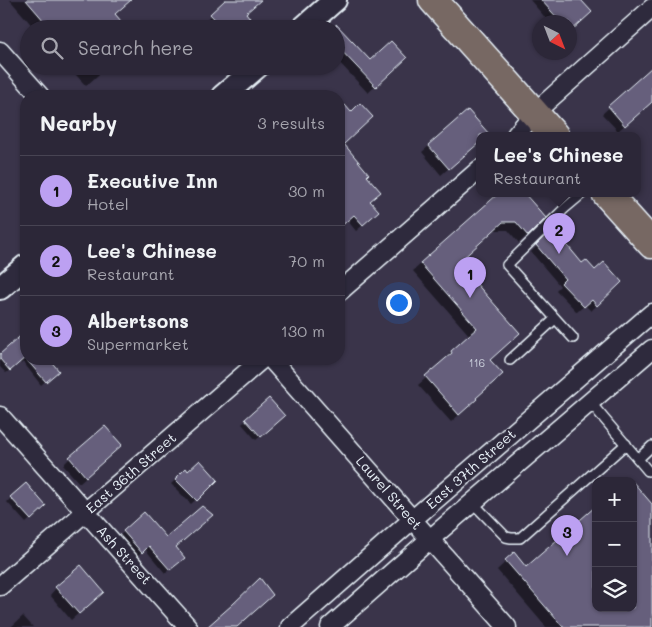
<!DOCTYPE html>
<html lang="en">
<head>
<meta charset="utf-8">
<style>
	body { margin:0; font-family:Mali,sans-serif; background:#342f40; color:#f1f3f6 }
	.controls { position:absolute; right:15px; bottom:15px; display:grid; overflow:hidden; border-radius:10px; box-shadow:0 1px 4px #0004 }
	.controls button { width:45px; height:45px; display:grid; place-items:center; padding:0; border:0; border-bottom:1px solid #484453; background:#2c2738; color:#f1f3f6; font:25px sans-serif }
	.compass { position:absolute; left:532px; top:15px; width:45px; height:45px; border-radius:50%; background:#2c2738; box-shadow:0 1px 4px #0004; rotate:138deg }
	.you { position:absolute; left:398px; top:302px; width:18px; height:18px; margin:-12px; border:4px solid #fff; border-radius:50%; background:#1a73e8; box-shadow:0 0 0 8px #1a73e833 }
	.badge { display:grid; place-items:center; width:32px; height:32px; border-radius:50%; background:#bca0f2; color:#111; font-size:16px; font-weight:700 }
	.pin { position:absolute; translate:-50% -41px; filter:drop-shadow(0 1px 2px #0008) }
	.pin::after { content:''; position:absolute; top:26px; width:18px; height:15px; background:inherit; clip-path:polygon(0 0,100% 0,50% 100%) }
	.popup { position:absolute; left:476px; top:132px; width:165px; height:65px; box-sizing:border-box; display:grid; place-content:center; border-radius:10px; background:#2c2738; filter:drop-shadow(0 1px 4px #0005); font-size:16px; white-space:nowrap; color:#a6a5ae }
	.popup b { font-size:19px; color:#f1f3f6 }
	.popup::after { content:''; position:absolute; left:50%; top:100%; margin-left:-10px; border:10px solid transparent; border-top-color:#2c2738 }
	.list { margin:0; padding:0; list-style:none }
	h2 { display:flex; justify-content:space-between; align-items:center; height:65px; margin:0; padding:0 20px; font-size:21px }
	h2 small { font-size:16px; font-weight:400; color:#a6a5ae }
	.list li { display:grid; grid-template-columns:32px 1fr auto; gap:15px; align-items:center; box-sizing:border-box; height:70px; padding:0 20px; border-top:1px solid #484453 }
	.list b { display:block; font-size:19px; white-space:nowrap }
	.list p { margin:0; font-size:16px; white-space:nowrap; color:#a6a5ae }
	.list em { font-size:16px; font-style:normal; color:#a6a5ae }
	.icon { flex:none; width:28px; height:28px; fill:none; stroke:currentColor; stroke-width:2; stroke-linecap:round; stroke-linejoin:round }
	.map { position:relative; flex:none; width:652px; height:627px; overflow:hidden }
	.search { position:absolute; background:#2c2738; box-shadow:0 1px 4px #0004; left:20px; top:20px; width:325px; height:55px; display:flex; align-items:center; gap:12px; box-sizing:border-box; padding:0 18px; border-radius:28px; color:#a6a5ae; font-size:19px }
	.panel { position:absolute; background:#2c2738; box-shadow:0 1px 4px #0004; left:20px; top:90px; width:325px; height:275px; border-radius:20px }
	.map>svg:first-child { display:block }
	.shadow { fill:#0007 }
	.building { fill:#665e7c; stroke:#e8f1f8 }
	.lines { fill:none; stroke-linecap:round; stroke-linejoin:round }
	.service-casing { stroke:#e8f1f8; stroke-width:12 }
	.minor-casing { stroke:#e8f1f8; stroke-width:21 }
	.tertiary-casing { stroke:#e8f1f8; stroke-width:26 }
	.primary-casing { stroke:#e8f1f8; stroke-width:31 }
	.service { stroke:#2f2a3d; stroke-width:9 }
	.minor { stroke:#2f2a3d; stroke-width:18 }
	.tertiary { stroke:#2f2a3d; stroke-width:22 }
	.primary { stroke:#776864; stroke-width:28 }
	.labels { text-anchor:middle; stroke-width:4; stroke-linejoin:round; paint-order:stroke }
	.number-label { font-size:11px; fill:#c8ccd9 }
	.street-label { font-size:14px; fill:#e8f1f8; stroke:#2f2a3d }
</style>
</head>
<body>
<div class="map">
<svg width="652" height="627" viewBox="0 0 652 627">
	<rect width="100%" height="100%" fill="#3a344a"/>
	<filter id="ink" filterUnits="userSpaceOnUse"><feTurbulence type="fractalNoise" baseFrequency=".02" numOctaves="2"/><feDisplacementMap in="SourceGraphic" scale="10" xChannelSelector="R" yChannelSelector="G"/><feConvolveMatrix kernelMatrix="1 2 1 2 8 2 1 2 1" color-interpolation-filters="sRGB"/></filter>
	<g filter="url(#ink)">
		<g class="shadow">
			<path d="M10,0H131L114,15L126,29H35Z"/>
			<path d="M227,0H259L244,13L237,29H216L207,19Z"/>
			<path d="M530,0H579L583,19L570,31V22H549Z"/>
			<path d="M336,34L370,62L398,65L368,93L336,59Z"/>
			<path d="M68,66H108L86,86Z"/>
			<path d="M648,72L652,77V101L618,131L602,114Z"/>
			<path d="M468,112L487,134L480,135V141L441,175L422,152Z"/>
			<path d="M348,151L365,176L371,218L356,231L347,220L339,227V159Z"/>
			<path d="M501,193H522L545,218L519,243L508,230H494L457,263L489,360L475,398L468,407L451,422L418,385L445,361L444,360L451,352L470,336L413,271Z"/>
			<path d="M553,230L582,265L615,288L591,311L585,305L577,312L556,290L560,286L531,252Z"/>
			<path d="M24,334L26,337V359H47L57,371L41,385L23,362L21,364L20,362L6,373L0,367V355Z"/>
			<path d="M246,420H279L256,440L242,424Z"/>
			<path d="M114,452L79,483L63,465L70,458Z"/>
			<path d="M186,470L188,473L217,480L191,504L171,484Z"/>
			<path d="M11,498L40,510L26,523L7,502Z"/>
			<path d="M652,505V627H546L497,570L514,554L526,568L596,608H633Z"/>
			<path d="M124,532L175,547L180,561L165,573L145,549L137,556L120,535Z"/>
			<path d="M56,588L96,598L71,620L50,595Z"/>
			<path d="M23,616L33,627H11Z"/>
		</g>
		<g class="building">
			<path d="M26,0H131L115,14L128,29H51Z"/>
			<path d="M225,0H261L246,13L250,18L239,29H224L210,14Z"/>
			<path d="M541,0H581L592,12L570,32V22H561Z"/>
			<path d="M336,24L370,60L391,41L407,58L376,87L336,45Z"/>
			<path d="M652,67V102L625,126L608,106Z"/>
			<path d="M360,103L373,117L344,144L369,174L367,176L381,192L370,201L379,211L363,225L354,215L339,228V110L345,105L351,112Z"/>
			<path d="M468,110L490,135H480V142L449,169L428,145Z"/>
			<path d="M499,193H524L546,218L528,236L516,222H503L458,263L520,333L490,360L503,374L476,398L477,399L459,415L425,376L452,353L451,351L477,328L420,263Z"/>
			<path d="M553,228L582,263L586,260L595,270L604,262L622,282L597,306L592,300L584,307L561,283L565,279L536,245Z"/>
			<path d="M26,331V357L10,371L0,359V354Z"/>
			<path d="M26,359H49L59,371L46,382Z"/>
			<path d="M269,398L285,416L261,437L245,419Z"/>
			<path d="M105,426L122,445L86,477L69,457Z"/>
			<path d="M200,460L218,480L197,501L175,479L186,468L188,471Z"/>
			<path d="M633,482L652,504V627H563L505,560L514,552L526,567L596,506V608H633Z"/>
			<path d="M26,483L46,506L31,520L10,497Z"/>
			<path d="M202,506L213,515L176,547L185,558L170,570L149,546L142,553L123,531L144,512L166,537Z"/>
			<path d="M81,565L104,592L79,614L55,587Z"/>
			<path d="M260,578L273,595L237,627H207L232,605Z"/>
		</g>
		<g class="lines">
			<g class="service-casing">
				<g id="service">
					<path d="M573,338L507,265L564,209L583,193"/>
					<path d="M510,360L555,319"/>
					<path d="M590,402L648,471"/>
					<path d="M638,459L652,446"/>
					<path d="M473,503L506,537L511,538H520L626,444"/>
				</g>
			</g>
			<g class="minor-casing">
				<g id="minor">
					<path d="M0,51L40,96"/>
					<path d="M516,135L534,113L652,8"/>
					<path d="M339,292L480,169"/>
					<path d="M271,359L507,627"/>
					<path d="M0,416L188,627"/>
					<path d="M0,586L262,359"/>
					<path d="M290,627L412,520L652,313"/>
					<path d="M330,627L430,539L652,349"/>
				</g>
			</g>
			<g class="tertiary-casing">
				<g id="tertiary">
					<path d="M302,29L335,0"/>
					<path d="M223,96L258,66"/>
					<path d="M0,288L26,266"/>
				</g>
			</g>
			<g class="primary-casing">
				<g id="primary">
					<path d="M433,0L554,135"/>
					<path d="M606,193L652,244"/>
				</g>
			</g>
			<use href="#service" class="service"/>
			<use href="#minor" class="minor"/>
			<use href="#tertiary" class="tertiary"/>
			<use href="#primary" class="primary"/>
		</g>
	</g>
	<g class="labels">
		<g class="number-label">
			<text x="477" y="367">116</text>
		</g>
		<g class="street-label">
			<text transform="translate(471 469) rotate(-41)" y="5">East 37th Street</text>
			<text transform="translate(131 473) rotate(-41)" y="5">East 36th Street</text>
			<text transform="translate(389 493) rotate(49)" y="5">Laurel Street</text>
			<text transform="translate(124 555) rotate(48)" y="5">Ash Street</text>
		</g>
	</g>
</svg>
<div class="controls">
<button>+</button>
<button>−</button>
<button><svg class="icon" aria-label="layers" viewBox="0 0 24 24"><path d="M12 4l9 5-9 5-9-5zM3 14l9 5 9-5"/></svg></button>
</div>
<svg class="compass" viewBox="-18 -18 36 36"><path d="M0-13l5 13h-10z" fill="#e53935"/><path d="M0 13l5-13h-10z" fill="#a6a5ae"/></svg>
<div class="you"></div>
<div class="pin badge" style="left:470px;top:298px">1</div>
<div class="pin badge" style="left:559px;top:254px">2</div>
<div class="popup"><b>Lee's Chinese</b>Restaurant</div>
<div class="pin badge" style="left:567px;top:556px">3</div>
<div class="search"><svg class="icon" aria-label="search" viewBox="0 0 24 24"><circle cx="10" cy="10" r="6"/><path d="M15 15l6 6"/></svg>Search here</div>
<section class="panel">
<h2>Nearby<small>3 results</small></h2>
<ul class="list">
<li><span class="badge">1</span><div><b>Executive Inn</b><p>Hotel</p></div><em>30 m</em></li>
<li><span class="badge">2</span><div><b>Lee's Chinese</b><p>Restaurant</p></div><em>70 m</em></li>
<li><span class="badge">3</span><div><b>Albertsons</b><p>Supermarket</p></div><em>130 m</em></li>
</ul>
</section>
</div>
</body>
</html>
